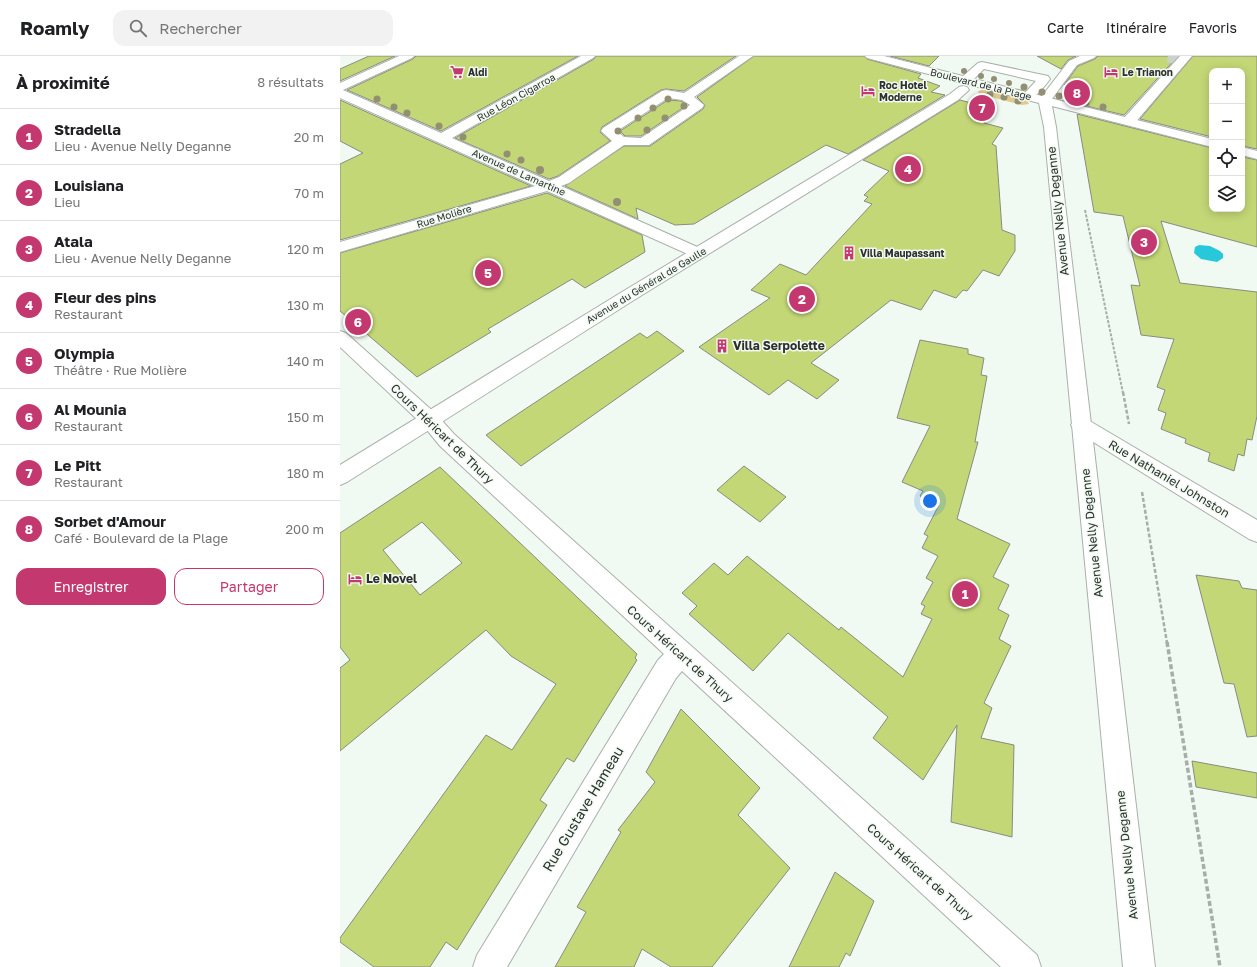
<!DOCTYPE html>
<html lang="fr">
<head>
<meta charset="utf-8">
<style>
	body { margin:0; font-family:"Golos Text",sans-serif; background:#f2f2f2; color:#202124 }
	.controls { position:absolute; right:12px; top:12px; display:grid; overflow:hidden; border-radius:8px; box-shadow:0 2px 10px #0003 }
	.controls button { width:36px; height:36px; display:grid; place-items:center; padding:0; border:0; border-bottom:1px solid #e0e0e0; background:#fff; color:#202124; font:20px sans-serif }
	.you { position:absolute; left:590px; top:445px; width:14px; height:14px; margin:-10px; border:3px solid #fff; border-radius:50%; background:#1a73e8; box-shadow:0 0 0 6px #1a73e833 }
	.badge { display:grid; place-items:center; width:26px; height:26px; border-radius:50%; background:#c3386e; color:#fff; font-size:13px; font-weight:700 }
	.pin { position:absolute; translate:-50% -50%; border:2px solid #fff; box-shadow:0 1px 4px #0006 }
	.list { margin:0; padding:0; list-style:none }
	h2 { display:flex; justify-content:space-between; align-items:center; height:52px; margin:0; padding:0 16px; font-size:17px }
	h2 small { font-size:13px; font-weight:400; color:#757577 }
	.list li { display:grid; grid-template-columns:26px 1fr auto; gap:12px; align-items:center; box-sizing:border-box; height:56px; padding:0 16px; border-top:1px solid #e0e0e0 }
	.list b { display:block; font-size:15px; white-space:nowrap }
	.list p { margin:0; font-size:13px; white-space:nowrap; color:#757577 }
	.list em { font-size:13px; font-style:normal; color:#757577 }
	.actions { display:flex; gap:8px; padding:12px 16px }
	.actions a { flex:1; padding:9px 0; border:1px solid #c3386e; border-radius:12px; text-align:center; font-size:14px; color:#c3386e }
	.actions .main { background:#c3386e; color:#fff }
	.icon { flex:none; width:22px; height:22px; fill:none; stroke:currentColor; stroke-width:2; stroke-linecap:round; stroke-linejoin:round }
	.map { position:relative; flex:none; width:917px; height:911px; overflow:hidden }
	header { display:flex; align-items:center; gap:24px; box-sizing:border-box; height:56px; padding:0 20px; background:#fff; border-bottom:1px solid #e0e0e0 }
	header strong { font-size:19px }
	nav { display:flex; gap:22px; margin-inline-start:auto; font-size:14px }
	.search { width:280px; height:36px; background:#f2f2f2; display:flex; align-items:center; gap:10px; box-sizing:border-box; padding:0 14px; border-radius:12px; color:#757577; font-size:15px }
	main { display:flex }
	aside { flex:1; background:#fff }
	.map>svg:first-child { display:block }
	.green { fill:#e0c98d }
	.water { fill:#28c8db }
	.building { fill:#c3d776; stroke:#888b81; fill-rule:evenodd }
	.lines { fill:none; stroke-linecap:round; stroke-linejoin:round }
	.minor-tunnel { stroke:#cad2cb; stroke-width:13; stroke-dasharray:13 6; stroke-linecap:butt }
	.minor-casing { stroke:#a8b0a9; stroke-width:2 }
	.major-casing { stroke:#a8b0a9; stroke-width:2 }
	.path-far2 { stroke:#a7ada7; stroke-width:2; stroke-dasharray:3 1.5; stroke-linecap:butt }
	.path-far1 { stroke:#a7ada7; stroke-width:2.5; stroke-dasharray:4 2; stroke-linecap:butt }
	.path { stroke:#a7ada7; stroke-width:3.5; stroke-dasharray:5 2.5; stroke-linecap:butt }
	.minor { fill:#fff; fill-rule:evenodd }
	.major { fill:#fff; fill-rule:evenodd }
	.tree { fill:#928f73 }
	.labels { text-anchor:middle; stroke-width:3; stroke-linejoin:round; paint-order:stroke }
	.far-poi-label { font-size:10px; font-weight:bold; fill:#2d302d; stroke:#f1faf2; text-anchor:start }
	.far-street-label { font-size:10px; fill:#2d302d; stroke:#f1faf2 }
	.street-label { font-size:12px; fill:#2d302d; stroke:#f1faf2 }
	.poi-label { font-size:12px; font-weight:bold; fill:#2d302d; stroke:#f1faf2; text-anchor:start }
	.near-street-label { font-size:14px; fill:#2d302d; stroke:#f1faf2 }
</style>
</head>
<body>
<header>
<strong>Roamly</strong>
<div class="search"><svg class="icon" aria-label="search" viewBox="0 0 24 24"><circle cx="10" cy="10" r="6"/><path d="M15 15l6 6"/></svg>Rechercher</div>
<nav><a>Carte</a><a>Itinéraire</a><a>Favoris</a></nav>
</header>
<main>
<aside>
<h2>À proximité<small>8 résultats</small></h2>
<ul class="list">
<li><span class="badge">1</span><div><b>Stradella</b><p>Lieu · Avenue Nelly Deganne</p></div><em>20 m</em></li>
<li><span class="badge">2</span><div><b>Louisiana</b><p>Lieu</p></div><em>70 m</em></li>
<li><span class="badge">3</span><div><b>Atala</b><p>Lieu · Avenue Nelly Deganne</p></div><em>120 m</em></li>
<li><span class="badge">4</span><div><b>Fleur des pins</b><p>Restaurant</p></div><em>130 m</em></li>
<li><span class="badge">5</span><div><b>Olympia</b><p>Théâtre · Rue Molière</p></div><em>140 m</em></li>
<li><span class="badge">6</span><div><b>Al Mounia</b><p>Restaurant</p></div><em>150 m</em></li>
<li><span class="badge">7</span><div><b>Le Pitt</b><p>Restaurant</p></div><em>180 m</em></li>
<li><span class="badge">8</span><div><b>Sorbet d'Amour</b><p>Café · Boulevard de la Plage</p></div><em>200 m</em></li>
</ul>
<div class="actions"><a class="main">Enregistrer</a><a>Partager</a></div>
</aside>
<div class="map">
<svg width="917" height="911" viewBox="0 0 917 911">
	<rect width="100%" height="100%" fill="#f1faf2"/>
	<path class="green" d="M645,33L683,43L688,46L689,48L682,49L639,38L638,35Z"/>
	<path class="water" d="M859,189L870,190L880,195L883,198V202L877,206L861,203L854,197L855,191Z"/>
	<g class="building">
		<path d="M29,0H55L0,25V13Z"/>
		<path d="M76,0H238L101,75L7,34L73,3Z"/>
		<path d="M256,0H396L344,35L326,33L321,34L262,71L260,76L270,85L218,120L209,123L115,82L254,3Z"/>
		<path d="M414,0H524L527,3L581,18L578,22L600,30L591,36L605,39L508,98L486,89L354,168L335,169L296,152L298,163L225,130L284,90H310L363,53L365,49L357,41Z"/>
		<path d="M550,0H599L589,10Z"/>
		<path d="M697,0H736L728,4L721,13Z"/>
		<path d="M758,0H838L784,59L734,47L730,30L724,29L738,10L755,3Z"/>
		<path d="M853,0H917V93L902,90V15H872V81L800,63Z"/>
		<path d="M0,44L191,130L0,184V108L23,97L0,85Z"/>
		<path d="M328,44L341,45L347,49L301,80H285L280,75Z"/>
		<path d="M620,44L654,53L644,67L663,72L652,88L656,90L662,174L675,179V195L659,220L643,214L627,235L623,234L616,242L594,234L581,254L551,244L471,307L499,324L477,343L448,324L429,339L359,291L430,242L411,234L440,208L466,219L532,148L524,145L528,141L524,139L549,115L523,104Z"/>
		<path d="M737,58L872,92V153H902V101L917,104V191L821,165L840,227L917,236V360L912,384L907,383L904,400L898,398L894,415L868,405L870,397L845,387L846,383L821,373L826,357L818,354L825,334L817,331L834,283L801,279L791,229L800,230L783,160L754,156Z"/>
		<path d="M207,137L302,179L305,196L245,232L232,223L148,273L151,276L77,321L0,255V197Z"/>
		<path d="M317,275L344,295L181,410L146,379L300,277L307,282Z"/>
		<path d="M580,284L628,293V298L644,302L641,319L647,320L635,386H638L617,463L670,488L653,521L669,529L658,553L669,559L659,583L671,590L644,647L652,652L641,682L674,689L672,781L611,766L617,669L583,724L533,682L548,661L448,577L413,615L349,558L357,550L342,537L374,507L388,519L407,500L499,574L501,571L563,621L592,563L581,558L585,550L581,548L593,526L586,522L598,500L582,492L588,480L584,478L599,449L580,440L583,435L562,426L590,370L557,362Z"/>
		<path d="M404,410L446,441L420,466L377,434Z"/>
		<path d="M100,411L297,598L295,602L297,604L234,706L227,702L200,744L207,749L117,894L106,886L90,911H34L0,886V882L146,679L172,694L216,628L171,600L146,574L0,695V612L10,604L0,591V477ZM82,466L122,507L80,539L43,494Z"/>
		<path d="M856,519L899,525L902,532L917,534V680L907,681L894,628L884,627Z"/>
		<path d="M341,653L420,732L398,759L450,812L372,911H331L302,893L294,911H215L246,856L237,851L281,776L278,774L315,726L306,716Z"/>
		<path d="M852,705L917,717V742L856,731Z"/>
		<path d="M495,816L534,845L510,900L506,897L499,911H449Z"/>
	</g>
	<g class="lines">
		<path class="minor-tunnel" d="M828,0L843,3"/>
		<g class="minor-casing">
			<g id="minor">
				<path d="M59,0H74L72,2L3,34L101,77L241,0H255L253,2L112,82L209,125L219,121L272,85L261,75L263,72L322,35L326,34L344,37L399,0H413L354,41L364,49L362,52L309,89H284L229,127L221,130L364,194L366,197L364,200L358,202L352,200L207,135L0,196V186L195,130L0,42V27ZM328,42L342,44L350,49L301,82L284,81L277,75Z"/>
				<path d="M740,0H756L754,2L737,9L709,47H701L699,44L729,5Z"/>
				<path d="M840,0H852L794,68H784L783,65L784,62Z"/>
				<path d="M642,6L708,20L710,23C704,31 694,45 684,43L682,40L696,25L644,13L630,27H622L620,24L622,21L638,7Z"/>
				<path d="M0,275L6,277L96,358L114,378L697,899L701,911H661L342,615L336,622L167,911H133L137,899L318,604L324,598L100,390L82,368L0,291Z"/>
				<path d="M741,361L748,364L917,464V486L909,483L734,374L731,369L734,364Z"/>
			</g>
		</g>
		<g class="major-casing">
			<g id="major">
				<path d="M525,0H544L872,83V91L712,50L716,71L815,911H783L704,71L699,47L527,2Z"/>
				<path d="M623,30L627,31L629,34L618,44L294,244L7,426L0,429V409L282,236L610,38L619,31Z"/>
				<path d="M902,91L917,95V103L902,99Z"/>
			</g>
		</g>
		<path class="path-far2" d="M745,154L783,337"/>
		<g class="path-far1">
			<path d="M783,336L789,368"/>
			<path d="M802,436L827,587"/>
		</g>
		<path class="path" d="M827,586L880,911"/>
		<use href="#minor" class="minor"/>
		<use href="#major" class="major"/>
	</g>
	<g class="tree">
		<circle cx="624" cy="15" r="3"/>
		<circle cx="641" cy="20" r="3"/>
		<circle cx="654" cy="23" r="3"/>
		<circle cx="669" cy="27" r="3"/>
		<circle cx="684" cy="31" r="3.5"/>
		<circle cx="702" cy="36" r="3.5"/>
		<circle cx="650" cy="38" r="3.5"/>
		<circle cx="719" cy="40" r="3.5"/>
		<circle cx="664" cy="41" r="3.5"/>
		<circle cx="37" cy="43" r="3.5"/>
		<circle cx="328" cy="43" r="3.5"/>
		<circle cx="733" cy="43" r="3.5"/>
		<circle cx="678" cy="45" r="3.5"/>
		<circle cx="746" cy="47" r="3.5"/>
		<circle cx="344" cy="50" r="3.5"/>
		<circle cx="54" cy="51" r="3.5"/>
		<circle cx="763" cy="51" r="3.5"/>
		<circle cx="313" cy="52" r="3.5"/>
		<circle cx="67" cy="57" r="3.5"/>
		<circle cx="298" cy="62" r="3.5"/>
		<circle cx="325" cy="62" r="3.5"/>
		<circle cx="99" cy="70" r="3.5"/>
		<circle cx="307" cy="74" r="3.5"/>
		<circle cx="278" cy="75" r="3.5"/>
		<circle cx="123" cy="81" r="3.5"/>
		<circle cx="167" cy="98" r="3.5"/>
		<circle cx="181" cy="104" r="3.5"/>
		<circle cx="200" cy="114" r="4"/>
		<circle cx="277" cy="146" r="4"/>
	</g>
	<defs>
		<g id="supermarket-bare" transform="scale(1.08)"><path d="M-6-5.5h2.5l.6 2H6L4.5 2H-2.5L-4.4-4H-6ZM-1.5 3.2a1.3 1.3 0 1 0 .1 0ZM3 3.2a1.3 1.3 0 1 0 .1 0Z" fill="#c3386e" stroke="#f1faf2" stroke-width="2.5" paint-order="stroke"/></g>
		<g id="hotel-bare" transform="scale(1.08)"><path d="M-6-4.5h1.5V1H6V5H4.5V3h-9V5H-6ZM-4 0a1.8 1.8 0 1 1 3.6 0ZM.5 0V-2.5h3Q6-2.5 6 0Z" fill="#c3386e" stroke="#f1faf2" stroke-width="2.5" paint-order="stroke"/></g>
		<g id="building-bare" transform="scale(1.08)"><path d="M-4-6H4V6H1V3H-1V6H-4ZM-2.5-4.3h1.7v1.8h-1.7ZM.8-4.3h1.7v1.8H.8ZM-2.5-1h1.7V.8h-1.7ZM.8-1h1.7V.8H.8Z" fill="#c3386e" stroke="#f1faf2" stroke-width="2.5" paint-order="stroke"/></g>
	</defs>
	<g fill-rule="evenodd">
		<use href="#supermarket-bare" x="117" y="16"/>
		<use href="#hotel-bare" x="771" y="16"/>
		<use href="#hotel-bare" x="528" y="35"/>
		<use href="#building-bare" x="509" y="197"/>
		<use href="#building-bare" x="382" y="290"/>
		<use href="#hotel-bare" x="15" y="523"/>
	</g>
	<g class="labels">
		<g class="far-poi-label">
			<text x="128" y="20">Aldi</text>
			<text x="782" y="20">Le Trianon</text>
			<text x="539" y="33">Roc Hotel<tspan x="539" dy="12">Moderne</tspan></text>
			<text x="520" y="201">Villa Maupassant</text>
		</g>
		<g class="far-street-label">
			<text transform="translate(641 28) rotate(14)" y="4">Boulevard de la Plage</text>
			<text transform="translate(176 41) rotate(-29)" y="4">Rue Léon Cigarroa</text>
			<text transform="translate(179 116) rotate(24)" y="4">Avenue de Lamartine</text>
			<text transform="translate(104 160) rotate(-17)" y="4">Rue Molière</text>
			<text transform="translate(306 229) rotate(-31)" y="4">Avenue du Général de Gaulle</text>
		</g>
		<g class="street-label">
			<text transform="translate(718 155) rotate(-96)" y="4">Avenue Nelly Deganne</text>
			<text transform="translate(102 378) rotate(44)" y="4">Cours Héricart de Thury</text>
			<text transform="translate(829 423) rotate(31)" y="4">Rue Nathaniel Johnston</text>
			<text transform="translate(752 477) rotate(-96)" y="4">Avenue Nelly Deganne</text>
			<text transform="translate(340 598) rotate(42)" y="4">Cours Héricart de Thury</text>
			<text transform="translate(787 799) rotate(-96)" y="4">Avenue Nelly Deganne</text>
			<text transform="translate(580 816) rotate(42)" y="4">Cours Héricart de Thury</text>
		</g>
		<g class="poi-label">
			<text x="393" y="294">Villa Serpolette</text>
			<text x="26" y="527">Le Novel</text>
		</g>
		<g class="near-street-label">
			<text transform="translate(243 753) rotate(-59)" y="5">Rue Gustave Hameau</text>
		</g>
	</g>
</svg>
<div class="controls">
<button>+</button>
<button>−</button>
<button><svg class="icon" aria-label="locate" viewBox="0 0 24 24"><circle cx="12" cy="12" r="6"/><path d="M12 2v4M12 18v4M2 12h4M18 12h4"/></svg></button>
<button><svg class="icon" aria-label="layers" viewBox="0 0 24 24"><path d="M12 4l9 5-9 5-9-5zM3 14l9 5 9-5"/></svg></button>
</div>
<div class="you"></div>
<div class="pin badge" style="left:625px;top:538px">1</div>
<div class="pin badge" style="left:462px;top:243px">2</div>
<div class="pin badge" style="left:804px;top:186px">3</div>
<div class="pin badge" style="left:568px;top:113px">4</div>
<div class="pin badge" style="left:148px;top:217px">5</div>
<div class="pin badge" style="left:18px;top:266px">6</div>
<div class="pin badge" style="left:642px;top:52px">7</div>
<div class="pin badge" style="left:737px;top:37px">8</div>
</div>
</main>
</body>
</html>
